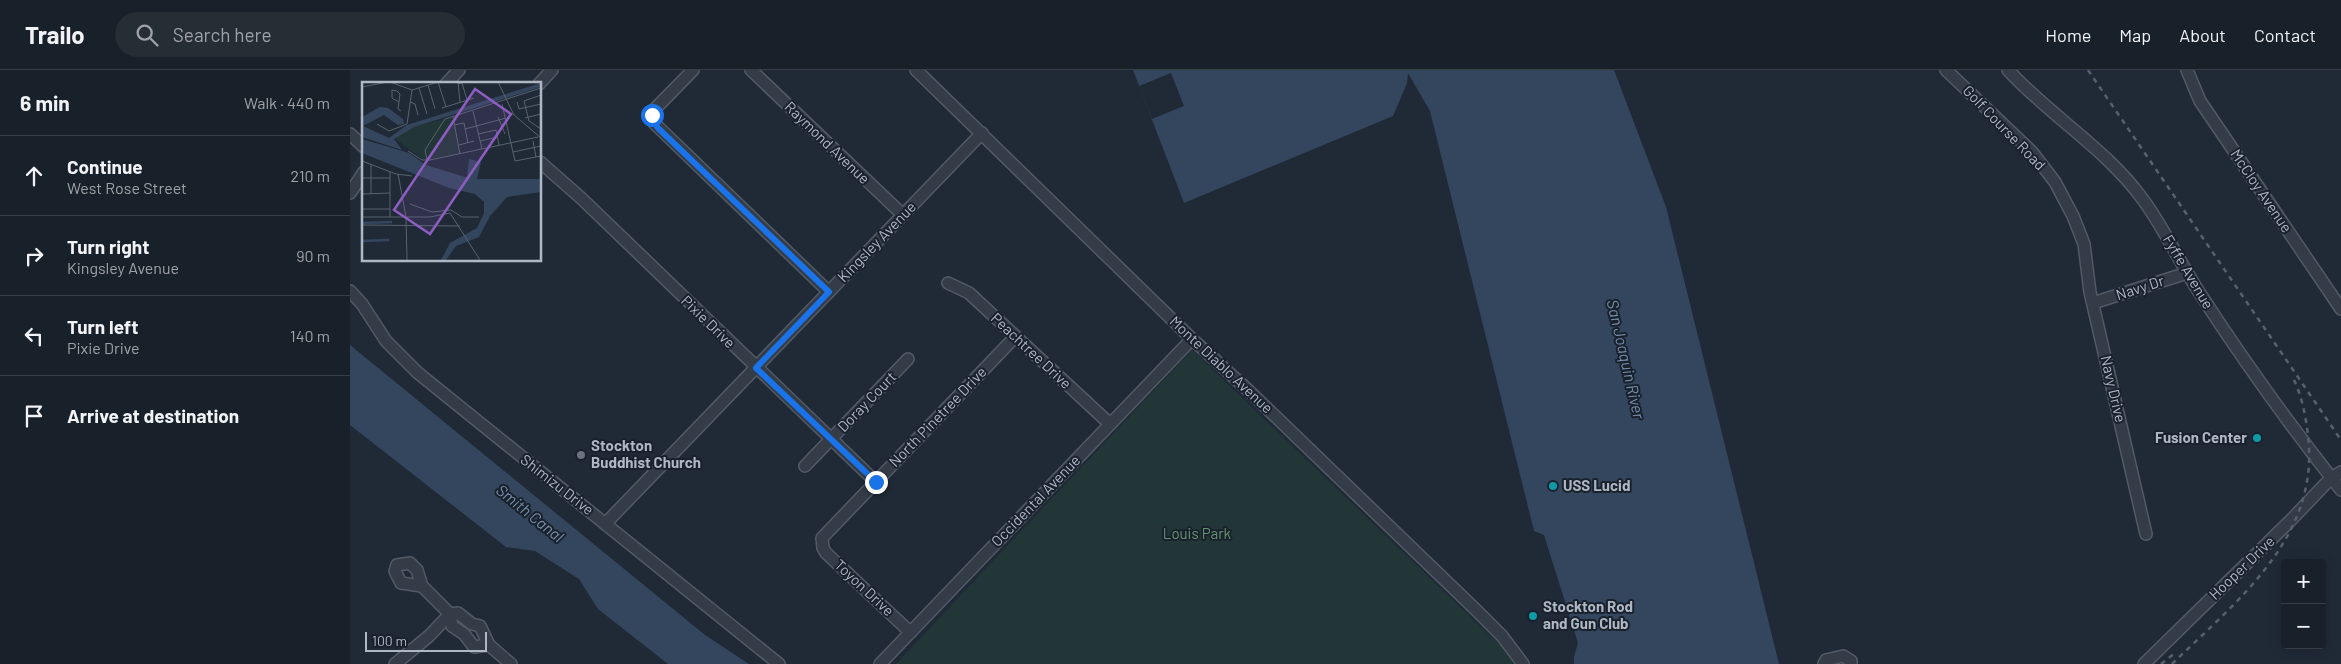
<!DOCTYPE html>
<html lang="en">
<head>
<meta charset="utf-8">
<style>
	body { margin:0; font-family:Barlow,sans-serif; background:#252d35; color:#f1f3f6 }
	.controls { position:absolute; right:15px; bottom:15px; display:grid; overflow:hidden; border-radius:5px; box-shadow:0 2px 12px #0003 }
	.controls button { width:45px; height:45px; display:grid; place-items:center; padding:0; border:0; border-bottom:1px solid #363e46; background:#182029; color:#f1f3f6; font:25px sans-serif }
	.scale { position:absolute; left:15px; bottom:12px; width:122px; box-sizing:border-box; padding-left:5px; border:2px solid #aeb7c4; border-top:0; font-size:14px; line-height:18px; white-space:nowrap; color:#aeb7c4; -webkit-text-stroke:4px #19212c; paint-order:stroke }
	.stop { position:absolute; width:15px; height:15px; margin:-11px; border:4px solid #1a73e8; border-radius:50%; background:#fff }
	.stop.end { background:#1a73e8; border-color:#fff; box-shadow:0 1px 5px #0008 }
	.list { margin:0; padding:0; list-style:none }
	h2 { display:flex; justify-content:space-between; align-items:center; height:65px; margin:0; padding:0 20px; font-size:21px }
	h2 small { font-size:16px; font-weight:400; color:#9fa3a8 }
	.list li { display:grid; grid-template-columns:32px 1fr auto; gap:15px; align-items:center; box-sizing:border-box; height:80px; padding:0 20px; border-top:1px solid #363e46 }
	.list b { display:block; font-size:19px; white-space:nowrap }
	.list p { margin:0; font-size:16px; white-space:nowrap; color:#9fa3a8 }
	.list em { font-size:16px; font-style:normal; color:#9fa3a8 }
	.icon { flex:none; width:28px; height:28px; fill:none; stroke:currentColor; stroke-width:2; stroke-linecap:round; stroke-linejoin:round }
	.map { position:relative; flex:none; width:1991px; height:594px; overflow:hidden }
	header { display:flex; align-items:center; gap:30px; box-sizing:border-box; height:70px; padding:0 25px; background:#182029; border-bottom:1px solid #363e46 }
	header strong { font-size:24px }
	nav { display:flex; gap:28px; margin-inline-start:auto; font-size:18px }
	.search { width:350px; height:45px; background:#252d35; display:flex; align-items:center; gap:12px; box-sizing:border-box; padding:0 18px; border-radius:28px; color:#9fa3a8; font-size:19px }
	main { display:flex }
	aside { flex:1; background:#182029 }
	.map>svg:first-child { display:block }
	.green { fill:#223638 }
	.water { fill:#34465e }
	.pier { fill:#202a37 }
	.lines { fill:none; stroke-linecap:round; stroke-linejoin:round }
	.minor-casing { stroke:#515a65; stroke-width:14 }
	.minor { stroke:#343c47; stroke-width:11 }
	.rail { stroke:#56606e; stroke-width:2.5; stroke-dasharray:5 5; stroke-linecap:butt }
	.route { stroke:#1a73e8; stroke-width:6 }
	.culture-dot { fill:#0f9aa8; stroke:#19212c; stroke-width:2 }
	.worship-dot { fill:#6b7280; stroke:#19212c; stroke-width:2 }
	.labels { text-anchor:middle; stroke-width:4; stroke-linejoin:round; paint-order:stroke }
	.street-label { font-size:15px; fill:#aeb7c4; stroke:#19212c }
	.poi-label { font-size:15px; font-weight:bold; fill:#aeb7c4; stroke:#19212c; text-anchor:start }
	.park-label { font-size:15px; fill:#669470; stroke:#19212c }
	.water-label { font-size:16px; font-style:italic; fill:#768eac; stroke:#19212c }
	.inset-river { fill:none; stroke:#34465e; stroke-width:2.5 }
	.inset-road { fill:none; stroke:#59626f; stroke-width:1 }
	.view { fill:#8d5dc1; fill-opacity:0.15; stroke:#8d5dc1; stroke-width:2.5 }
	.inset-edge { fill:none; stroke:#aeb7c4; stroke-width:2.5 }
</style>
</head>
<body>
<header>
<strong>Trailo</strong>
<div class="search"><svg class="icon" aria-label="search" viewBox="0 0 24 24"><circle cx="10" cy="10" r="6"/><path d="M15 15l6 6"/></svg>Search here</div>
<nav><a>Home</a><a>Map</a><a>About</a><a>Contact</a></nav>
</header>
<main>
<aside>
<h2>6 min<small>Walk · 440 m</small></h2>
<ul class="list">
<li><svg class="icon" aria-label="ahead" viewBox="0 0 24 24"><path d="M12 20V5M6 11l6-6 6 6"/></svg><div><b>Continue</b><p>West Rose Street</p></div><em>210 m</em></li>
<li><svg class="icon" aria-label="right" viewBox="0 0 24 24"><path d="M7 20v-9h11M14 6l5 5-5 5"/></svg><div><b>Turn right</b><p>Kingsley Avenue</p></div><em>90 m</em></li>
<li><svg class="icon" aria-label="left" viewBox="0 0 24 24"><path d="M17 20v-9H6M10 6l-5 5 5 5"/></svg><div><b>Turn left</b><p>Pixie Drive</p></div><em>140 m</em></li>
<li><svg class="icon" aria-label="arrive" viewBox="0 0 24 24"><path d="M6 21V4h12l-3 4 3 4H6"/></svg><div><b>Arrive at destination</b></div></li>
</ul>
</aside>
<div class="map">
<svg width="1991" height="594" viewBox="0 0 1991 594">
	<rect width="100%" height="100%" fill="#202a37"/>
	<path class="green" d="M842,280L1152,577L1163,594H546Z"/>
	<g class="water">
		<path d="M783,0H1264L1316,137L1429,594H1224V587L1228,573L1194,465L1184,461L1080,41L1058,3L1057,13L1043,46L834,133Z"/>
		<path d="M0,275L355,565L399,594H318L248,539L229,509L185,481L156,477L0,355Z"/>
	</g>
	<path class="pier" d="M821,3L834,36L802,49L789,16Z"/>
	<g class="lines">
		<g class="minor-casing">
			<g id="minor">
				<path d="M343,0L302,42L304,53L479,222"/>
				<path d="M401,0L553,145"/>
				<path d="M566,0L842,269L899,321L1126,540L1152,566L1173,594"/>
				<path d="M1596,0L1682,82L1705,112L1723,146L1734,174L1740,222L1796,464"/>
				<path d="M1658,0C1701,47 1757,79 1794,131C1815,160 1830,193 1849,222C1893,290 1941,357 1991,420"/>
				<path d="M1837,0L1850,31L1991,239"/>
				<path d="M96,14L109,0"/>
				<path d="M189,14L202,0"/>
				<path d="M0,64L14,77"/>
				<path d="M190,92L231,128L526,412"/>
				<path d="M0,123L14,102"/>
				<path d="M598,213L619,223L760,354"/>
				<path d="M0,221L12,234L36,271L68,303L429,594"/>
				<path d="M1743,233L1837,203"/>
				<path d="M455,396L558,289"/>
				<path d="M255,454L632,63"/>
				<path d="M72,516L51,513L45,501L47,495L60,493L67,500L72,516L100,544L102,556L114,564L124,577L139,575"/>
				<path d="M100,544L108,543L122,554L130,556L139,575L161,594"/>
				<path d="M560,562L476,483L473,478L472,468L665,267"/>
				<path d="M45,594L79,566L100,544"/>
				<path d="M530,594L842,269"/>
				<path d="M1474,594L1476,590L1493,586L1501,591V594"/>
				<path d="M1794,594L1942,449L1981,408L1991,402"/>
			</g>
		</g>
		<use href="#minor" class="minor"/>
		<g class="rail">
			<path d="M1738,0L1991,370"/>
			<path d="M1811,594L1825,583"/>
			<path d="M1822,594C1887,531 1970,467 1958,366C1956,347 1952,326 1943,308"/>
		</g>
	</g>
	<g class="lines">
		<path class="route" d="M302,45L304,53L308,58L479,222L406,298L526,412"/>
	</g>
	<g class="culture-dot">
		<circle cx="1907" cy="368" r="5"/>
		<circle cx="1203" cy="416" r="5"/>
		<circle cx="1183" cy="546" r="5"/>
	</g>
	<circle class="worship-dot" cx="231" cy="385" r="5"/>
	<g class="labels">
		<g class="street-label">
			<text transform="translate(1654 58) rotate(46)" y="5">Golf Course Road</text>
			<text transform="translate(477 73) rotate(44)" y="5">Raymond Avenue</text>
			<text transform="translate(1911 121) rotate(56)" y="5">McCloy Avenue</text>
			<text transform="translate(527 172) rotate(-46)" y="5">Kingsley Avenue</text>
			<text transform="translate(1838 202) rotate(59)" y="5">Fyffe Avenue</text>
			<text transform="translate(1790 218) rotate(-18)" y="5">Navy Dr</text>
			<text transform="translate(358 252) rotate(44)" y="5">Pixie Drive</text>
			<text transform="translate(681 281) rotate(43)" y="5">Peachtree Drive</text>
			<text transform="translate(871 295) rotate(43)" y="5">Monte Diablo Avenue</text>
			<text transform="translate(1763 319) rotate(77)" y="5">Navy Drive</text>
			<text transform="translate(517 332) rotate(-46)" y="5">Doray Court</text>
			<text transform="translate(588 347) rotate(-46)" y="5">North Pinetree Drive</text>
			<text transform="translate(207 415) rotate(38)" y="5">Shimizu Drive</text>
			<text transform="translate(686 431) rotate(-46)" y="5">Occidental Avenue</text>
			<text transform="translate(1892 498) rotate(-44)" y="5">Hooper Drive</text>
			<text transform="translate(514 518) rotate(43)" y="5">Toyon Drive</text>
		</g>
		<g class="poi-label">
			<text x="1897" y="373" text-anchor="end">Fusion Center</text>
			<text x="241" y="381">Stockton<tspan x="241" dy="17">Buddhist Church</tspan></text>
			<text x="1213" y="421">USS Lucid</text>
			<text x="1193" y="542">Stockton Rod<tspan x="1193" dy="17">and Gun Club</tspan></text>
		</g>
		<g class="park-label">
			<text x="847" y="469">Louis Park</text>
		</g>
		<g class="water-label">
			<text transform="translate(1276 289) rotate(77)" y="6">San Joaquin River</text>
			<text transform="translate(180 443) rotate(39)" y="6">Smith Canal</text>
		</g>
	</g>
	<g transform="translate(12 12)">
		<rect width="179" height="179" fill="#202a37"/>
		<path d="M90,35L98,71L62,78L32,56L51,45Z" fill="#223638"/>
		<path d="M179,1V5L52,45L32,57L40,68L0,55V35L18,25L26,26L41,37L42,42L36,43L22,33L1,44L27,56L45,43ZM0,57L47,71L64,83L103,95H105L107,77L119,80L115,97H179V110L145,115L128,134L117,155L94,164L84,178H79L88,161L115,146L122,131V120L113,112L87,106L0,71Z" fill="#34465e"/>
		<path class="inset-river" d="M0,141L30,140M0,159L27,158"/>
		<path class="inset-road" d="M28,0L50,8L76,0M76,0L84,25M96,0L98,20M136,0L152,33L179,56M96,2L100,1L105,18M66,3L73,27M0,5L26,0M57,6L65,32M35,9L38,12L36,27L39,29M35,9L30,8V16L37,20M179,13L162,19L167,39L179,47M48,20L53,22L56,33M155,20L157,27L179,22M140,22L153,79L179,74M80,26L112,16M111,29L120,67M91,35L98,72M136,35L143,52M163,36L179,32M15,42L27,49L45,42L50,8M92,43L102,41L106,61M103,47L144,36M116,52L134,48L137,63M118,59L136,55M171,59L174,75M97,63L112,59M46,69L60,78H68L176,55M151,70L179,64M65,78L63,68L83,37L179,6M0,79L34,92L50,94M9,82V112M28,90V135M36,92L44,135L45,178M0,96H28M0,112L28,111M48,122L70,130L89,128L100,135H117M0,127H28M0,135H68L88,131L118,178M0,143L98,144"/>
		<path class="view" d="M113,7L149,32L68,152L32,128Z"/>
		<rect width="179" height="179" class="inset-edge"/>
	</g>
</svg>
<div class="controls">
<button>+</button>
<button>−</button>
</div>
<div class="scale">100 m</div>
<div class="stop" style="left:302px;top:45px"></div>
<div class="stop end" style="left:526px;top:412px"></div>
</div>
</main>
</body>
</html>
